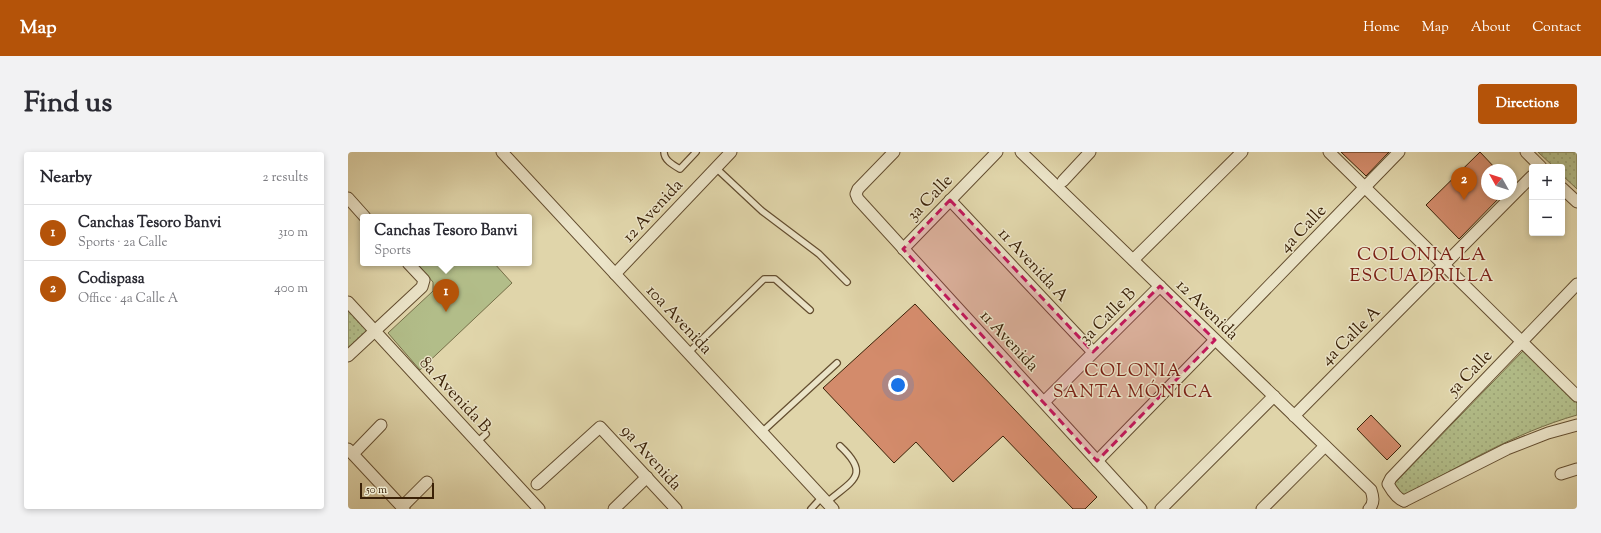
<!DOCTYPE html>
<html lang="en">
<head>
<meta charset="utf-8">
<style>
	body { margin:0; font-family:"Sorts Mill Goudy",serif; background:#f2f2f3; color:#2b2b33 }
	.controls { position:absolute; right:12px; top:12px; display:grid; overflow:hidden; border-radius:4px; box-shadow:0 2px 6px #0003 }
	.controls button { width:36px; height:36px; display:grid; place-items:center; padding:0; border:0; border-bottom:1px solid #e1e1e2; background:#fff; color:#2b2b33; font:20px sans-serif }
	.compass { position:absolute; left:1133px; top:12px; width:36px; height:36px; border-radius:50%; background:#fff; box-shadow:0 2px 6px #0003; rotate:309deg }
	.scale { position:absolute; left:12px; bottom:10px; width:74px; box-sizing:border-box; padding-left:4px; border:2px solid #3a2107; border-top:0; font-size:11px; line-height:14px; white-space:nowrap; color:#3a2107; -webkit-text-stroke:3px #ebe4c8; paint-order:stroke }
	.you { position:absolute; left:550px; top:233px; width:14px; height:14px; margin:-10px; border:3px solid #fff; border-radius:50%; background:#1a73e8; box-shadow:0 0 0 6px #1a73e833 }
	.badge { display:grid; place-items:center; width:26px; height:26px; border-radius:50%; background:#b45309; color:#fff; font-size:13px; font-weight:700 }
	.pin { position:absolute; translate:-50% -33px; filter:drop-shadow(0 1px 2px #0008) }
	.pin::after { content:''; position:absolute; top:21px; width:14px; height:12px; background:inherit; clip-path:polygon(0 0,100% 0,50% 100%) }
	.popup { position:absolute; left:12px; top:62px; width:172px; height:52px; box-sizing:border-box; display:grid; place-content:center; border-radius:4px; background:#fff; filter:drop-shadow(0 1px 3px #0005); font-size:13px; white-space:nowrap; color:#7c7c81 }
	.popup b { font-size:15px; color:#2b2b33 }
	.popup::after { content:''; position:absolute; left:50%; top:100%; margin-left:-8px; border:8px solid transparent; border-top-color:#fff }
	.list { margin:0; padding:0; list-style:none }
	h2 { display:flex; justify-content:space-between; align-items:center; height:52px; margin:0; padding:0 16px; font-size:17px }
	h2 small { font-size:13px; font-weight:400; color:#7c7c81 }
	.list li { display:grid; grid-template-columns:26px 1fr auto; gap:12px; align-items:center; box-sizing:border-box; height:56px; padding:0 16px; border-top:1px solid #e1e1e2 }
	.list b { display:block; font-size:15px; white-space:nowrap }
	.list p { margin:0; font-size:13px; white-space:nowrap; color:#7c7c81 }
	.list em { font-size:13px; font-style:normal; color:#7c7c81 }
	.map { position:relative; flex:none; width:1229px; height:357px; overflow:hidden; border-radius:4px }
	header { display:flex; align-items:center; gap:24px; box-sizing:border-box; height:56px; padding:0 20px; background:#b45309; color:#fff }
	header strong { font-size:19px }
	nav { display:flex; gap:22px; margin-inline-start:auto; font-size:14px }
	.intro { display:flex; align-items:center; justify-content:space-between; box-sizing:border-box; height:96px; padding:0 24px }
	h1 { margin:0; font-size:28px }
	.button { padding:10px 18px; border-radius:4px; background:#b45309; color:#fff; font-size:14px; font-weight:700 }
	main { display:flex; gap:24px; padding:0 24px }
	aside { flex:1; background:#fff; border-radius:4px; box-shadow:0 2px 6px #0003 }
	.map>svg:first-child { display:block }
	.grass { fill:#b2bd89; stroke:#766f48 }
	.park { fill:url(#park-dots); stroke:#766f48 }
	.building { fill:#d38b6b; stroke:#3a2107 }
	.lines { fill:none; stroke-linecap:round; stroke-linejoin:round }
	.lane-casing { stroke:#644e30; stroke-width:8 }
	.street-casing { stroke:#644e30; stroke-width:13 }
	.lane { stroke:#ebe4c8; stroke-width:5.5 }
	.street { stroke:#ebe4c8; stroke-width:11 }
	.marked { fill:#c2185b; fill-opacity:0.2; stroke:#c2185b; stroke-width:3; stroke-dasharray:8 5; stroke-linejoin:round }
	.labels { text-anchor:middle; stroke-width:3; stroke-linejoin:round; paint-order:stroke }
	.street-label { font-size:17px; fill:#3a2107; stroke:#ebe4c8 }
	.neighbourhood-label { font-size:18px; letter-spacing:1px; fill:#7a1f14; stroke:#ebe4c8 }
</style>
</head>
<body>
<header>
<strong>Map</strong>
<nav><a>Home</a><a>Map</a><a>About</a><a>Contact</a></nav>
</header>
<div class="intro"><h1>Find us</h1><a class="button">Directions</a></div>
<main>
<aside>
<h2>Nearby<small>2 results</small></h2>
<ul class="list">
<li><span class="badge">1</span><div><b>Canchas Tesoro Banvi</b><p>Sports · 2a Calle</p></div><em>310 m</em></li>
<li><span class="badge">2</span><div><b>Codispasa</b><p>Office · 4a Calle A</p></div><em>400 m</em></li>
</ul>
</aside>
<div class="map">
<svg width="1229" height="357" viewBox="0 0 1229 357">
	<defs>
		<pattern id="park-dots" width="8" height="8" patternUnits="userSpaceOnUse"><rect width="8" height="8" fill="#b2bd89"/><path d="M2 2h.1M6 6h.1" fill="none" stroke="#9aa275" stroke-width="1.8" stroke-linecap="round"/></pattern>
	</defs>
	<rect width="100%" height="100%" fill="#e0d5aa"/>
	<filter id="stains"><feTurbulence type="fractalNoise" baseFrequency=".005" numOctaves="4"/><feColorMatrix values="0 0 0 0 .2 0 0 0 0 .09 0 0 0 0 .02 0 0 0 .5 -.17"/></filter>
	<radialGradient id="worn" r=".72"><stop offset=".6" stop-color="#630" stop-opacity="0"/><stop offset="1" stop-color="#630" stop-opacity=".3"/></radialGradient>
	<path class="grass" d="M68,111H146L164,131L72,218L40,181L85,139V130Z"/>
	<g class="park">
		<path d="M1190,0H1229V37L1214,23V15H1206Z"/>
		<path d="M0,155L22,178L0,199Z"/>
		<path d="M1175,199L1229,251V263C1166,281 1112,314 1055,345L1044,334Z"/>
	</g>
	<g class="building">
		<path d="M993,0H1041L1018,24Z"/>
		<path d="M1132,0L1149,18H1139V42H1155L1111,87L1078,53Z"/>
		<path d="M567,152L749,345L737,357H725L655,284L605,330L568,290L546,311L475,236Z"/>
		<path d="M1023,263L1053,294L1039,308L1009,277Z"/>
	</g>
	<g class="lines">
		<g class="lane-casing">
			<g id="lane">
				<path d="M316,0C316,8 325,13 332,17L348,0"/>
				<path d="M368,16L414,59L471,102L499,130"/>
				<path d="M340,201L416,127H427L462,158"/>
				<path d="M414,280L489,211"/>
				<path d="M129,290L138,282"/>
				<path d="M479,350C505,328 523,323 492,294"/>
				<path d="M463,357L474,345"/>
			</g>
		</g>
		<g class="street-casing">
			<g id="street">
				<path d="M154,0L485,357"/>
				<path d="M546,0L510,37L508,42L510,47L793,357"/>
				<path d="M673,0L1023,338C1025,344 1027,351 1021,357"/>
				<path d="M981,0L1229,244"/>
				<path d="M1178,0L1193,15"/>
				<path d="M715,29L742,0"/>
				<path d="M1214,36L1229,50"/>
				<path d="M0,46L17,65"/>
				<path d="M602,48L745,200"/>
				<path d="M555,97L649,0"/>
				<path d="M785,108L894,0"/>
				<path d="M267,122L383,0"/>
				<path d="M0,150L191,357"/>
				<path d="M880,176L1051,0"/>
				<path d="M0,204L74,135L76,128L60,111"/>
				<path d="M696,250L812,134"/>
				<path d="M946,264L1184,24"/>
				<path d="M0,297L56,357"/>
				<path d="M5,302L33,273"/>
				<path d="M749,309L867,188"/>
				<path d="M1213,322L1229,317"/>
				<path d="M189,332L252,275L328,357"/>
				<path d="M1056,349C1049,347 1044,339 1040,332L1043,326L1229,132"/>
				<path d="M1056,349L1159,297L1200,281L1229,273"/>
				<path d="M54,355L79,330"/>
				<path d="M266,357L299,325"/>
				<path d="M813,357L926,244"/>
				<path d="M914,357L977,294"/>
			</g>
		</g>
		<use href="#lane" class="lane"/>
		<use href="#street" class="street"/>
	</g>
	<path class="marked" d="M602,48L745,200L812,134L867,188L749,309L555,97Z"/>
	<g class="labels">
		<g class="street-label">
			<text transform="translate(581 45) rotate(-46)" y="6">3a Calle</text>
			<text transform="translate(304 58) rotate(-47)" y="6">12 Avenida</text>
			<text transform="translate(954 76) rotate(-46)" y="6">4a Calle</text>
			<text transform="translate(686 112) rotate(47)" y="6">11 Avenida A</text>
			<text transform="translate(860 157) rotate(44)" y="6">12 Avenida</text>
			<text transform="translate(759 163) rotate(-45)" y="6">3a Calle B</text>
			<text transform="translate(332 167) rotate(47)" y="6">10a Avenida</text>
			<text transform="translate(1002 183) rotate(-45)" y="6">4a Calle A</text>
			<text transform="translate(662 188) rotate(47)" y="6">11 Avenida</text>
			<text transform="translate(1121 220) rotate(-46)" y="6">5a Calle</text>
			<text transform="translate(108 242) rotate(47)" y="6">8a Avenida B</text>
			<text transform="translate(304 305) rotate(48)" y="6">9a Avenida</text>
		</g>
		<g class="neighbourhood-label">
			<text x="1074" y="108">COLONIA LA<tspan x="1074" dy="21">ESCUADRILLA</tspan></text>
			<text x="785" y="224">COLONIA<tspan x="785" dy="21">SANTA MÓNICA</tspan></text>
		</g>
	</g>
	<rect width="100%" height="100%" filter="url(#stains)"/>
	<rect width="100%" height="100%" fill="url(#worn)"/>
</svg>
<div class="controls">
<button>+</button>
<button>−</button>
</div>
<svg class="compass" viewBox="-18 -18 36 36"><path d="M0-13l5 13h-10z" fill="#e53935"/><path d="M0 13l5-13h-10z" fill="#7c7c81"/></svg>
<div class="scale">50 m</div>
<div class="you"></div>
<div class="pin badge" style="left:98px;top:160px">1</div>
<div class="popup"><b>Canchas Tesoro Banvi</b>Sports</div>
<div class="pin badge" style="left:1116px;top:48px">2</div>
</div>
</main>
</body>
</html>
